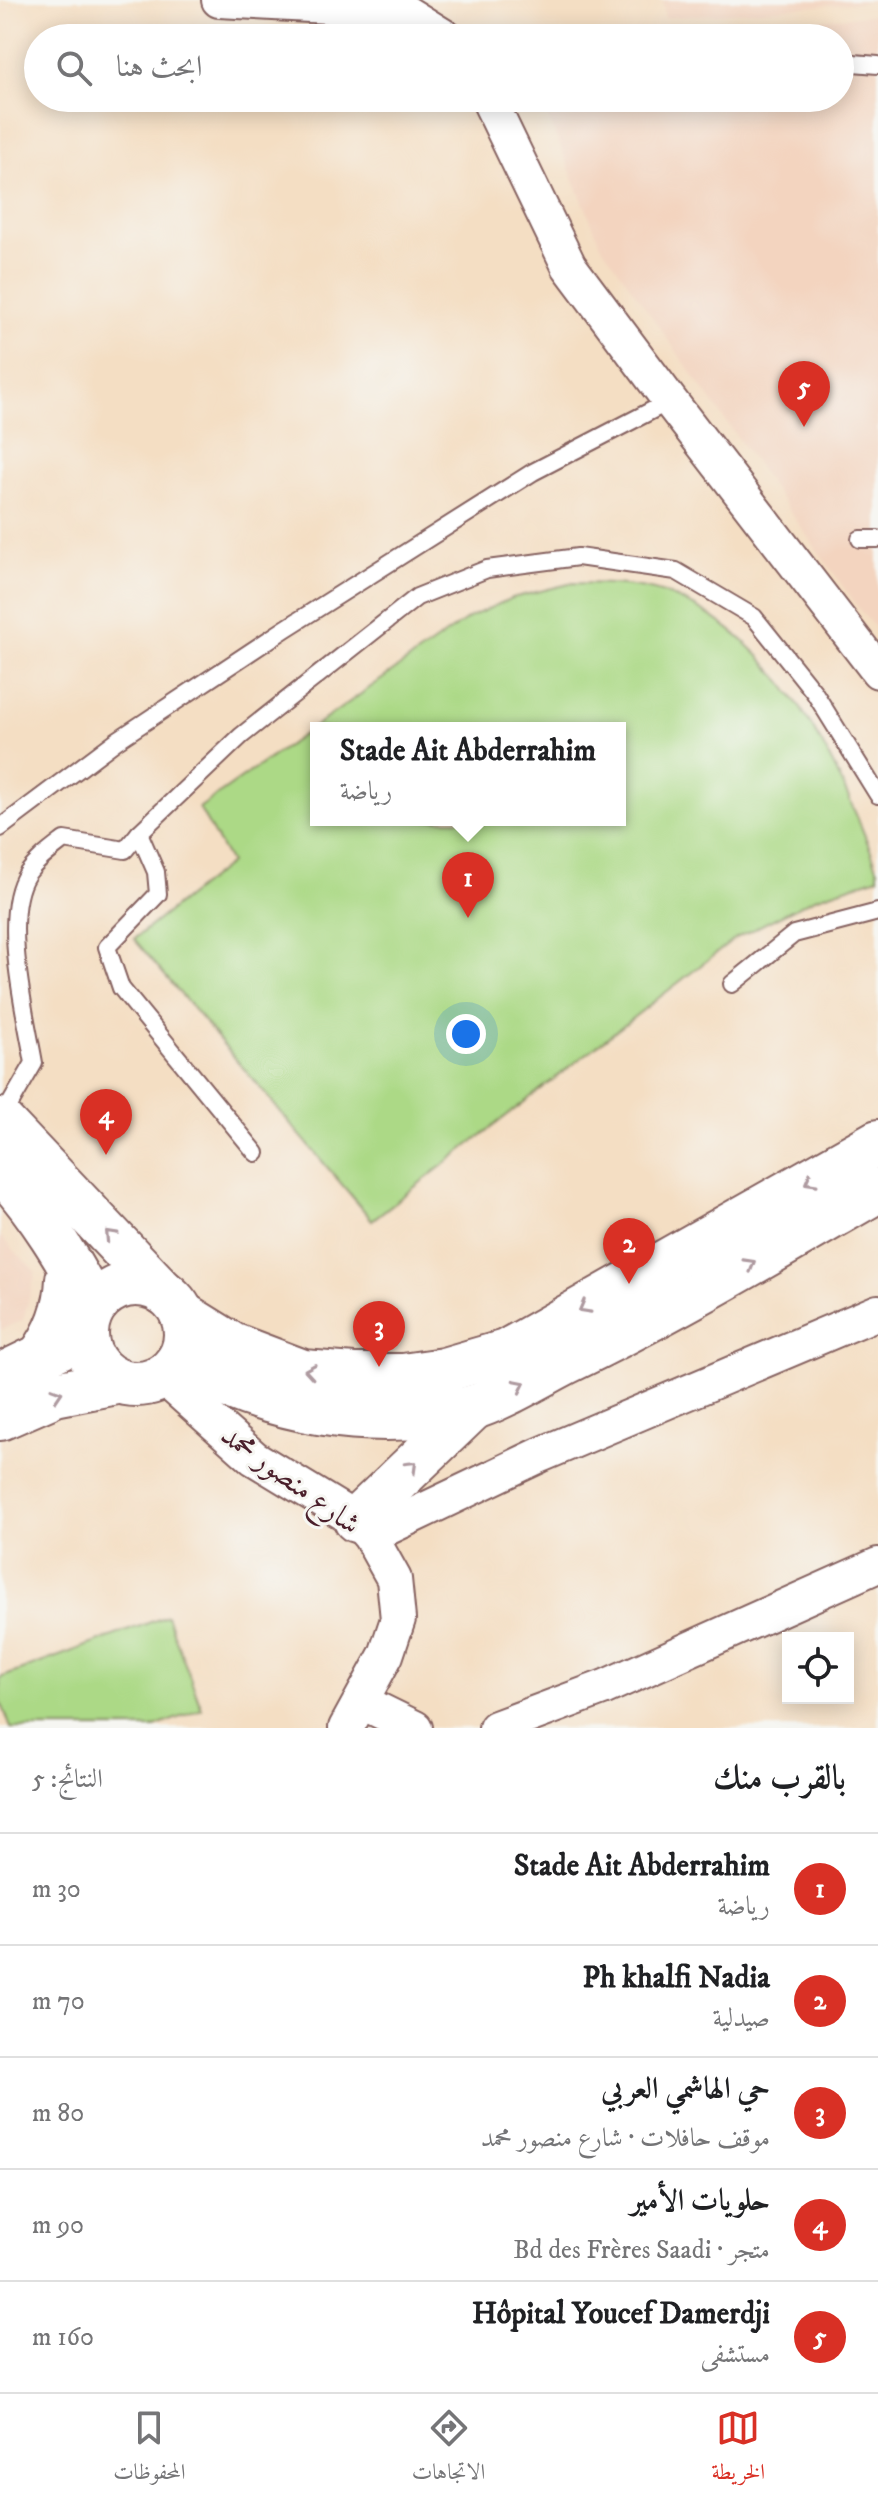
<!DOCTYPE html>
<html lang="ar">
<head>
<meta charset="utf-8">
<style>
	body { margin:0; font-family:"IM FELL DW Pica",Amiri,serif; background:#f2f2f2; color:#202124; direction:rtl }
	.controls { position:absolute; right:24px; bottom:24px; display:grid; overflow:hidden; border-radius:0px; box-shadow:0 4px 20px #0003 }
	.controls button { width:72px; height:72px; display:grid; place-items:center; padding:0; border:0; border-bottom:2px solid #e0e0e0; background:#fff; color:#202124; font:40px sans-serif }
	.you { position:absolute; left:466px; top:1034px; width:28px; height:28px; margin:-20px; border:6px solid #fff; border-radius:50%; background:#1a73e8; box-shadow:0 0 0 12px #1a73e833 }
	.badge { display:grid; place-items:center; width:52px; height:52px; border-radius:50%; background:#d93025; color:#fff; font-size:26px; font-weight:700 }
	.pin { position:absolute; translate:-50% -66px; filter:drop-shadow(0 2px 4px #0008) }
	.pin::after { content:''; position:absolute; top:42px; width:28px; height:24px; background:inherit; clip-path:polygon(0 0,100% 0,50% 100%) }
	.popup { position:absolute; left:310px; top:722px; width:316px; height:104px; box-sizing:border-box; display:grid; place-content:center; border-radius:0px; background:#fff; filter:drop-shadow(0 2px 6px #0005); font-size:26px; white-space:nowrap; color:#757577 }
	.popup b { font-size:30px; color:#202124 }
	.popup::after { content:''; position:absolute; left:50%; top:100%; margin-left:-16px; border:16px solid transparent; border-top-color:#fff }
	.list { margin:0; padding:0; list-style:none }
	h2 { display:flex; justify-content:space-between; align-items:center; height:104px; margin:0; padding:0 32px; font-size:34px }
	h2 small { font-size:26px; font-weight:400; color:#757577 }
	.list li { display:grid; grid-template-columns:52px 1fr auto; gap:24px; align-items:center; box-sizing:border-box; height:112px; padding:0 32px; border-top:2px solid #e0e0e0 }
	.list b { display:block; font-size:30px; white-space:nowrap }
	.list p { margin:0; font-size:26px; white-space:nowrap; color:#757577 }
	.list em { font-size:26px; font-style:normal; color:#757577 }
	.icon { flex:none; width:44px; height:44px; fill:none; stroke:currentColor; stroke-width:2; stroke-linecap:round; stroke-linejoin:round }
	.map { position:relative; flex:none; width:878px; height:1728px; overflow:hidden; direction:ltr }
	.search { position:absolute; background:#fff; box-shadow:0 4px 20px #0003; left:24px; right:24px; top:24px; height:88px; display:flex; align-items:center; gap:20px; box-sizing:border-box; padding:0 28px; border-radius:44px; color:#757577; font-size:30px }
	.sheet { height:664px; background:#fff }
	nav { display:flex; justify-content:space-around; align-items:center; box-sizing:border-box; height:112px; border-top:2px solid #e0e0e0; background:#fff; font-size:22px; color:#757577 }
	nav a { display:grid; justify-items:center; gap:4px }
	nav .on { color:#d93025 }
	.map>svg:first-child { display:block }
	.built { fill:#f3d4bf }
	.pitch { fill:#acd986; stroke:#7b7c58; stroke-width:2; fill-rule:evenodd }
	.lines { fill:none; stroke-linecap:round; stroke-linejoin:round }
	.lane-casing { stroke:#866260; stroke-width:20 }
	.street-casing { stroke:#866260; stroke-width:38 }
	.secondary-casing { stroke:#866260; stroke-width:48 }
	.primary-casing { stroke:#866260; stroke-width:48 }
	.lane { stroke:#fff; stroke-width:16 }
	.street { stroke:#fff; stroke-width:34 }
	.secondary { stroke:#fff; stroke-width:44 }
	.primary { stroke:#fff; stroke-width:44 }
	.oneway { stroke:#ae9aa0 }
	.labels { text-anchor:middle; stroke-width:6; stroke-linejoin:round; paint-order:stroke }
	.street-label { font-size:30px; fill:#4a1f2b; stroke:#f6f6f2 }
</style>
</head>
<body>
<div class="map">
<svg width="878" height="1728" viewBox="0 0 878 1728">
	<rect width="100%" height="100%" fill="#f6f6f2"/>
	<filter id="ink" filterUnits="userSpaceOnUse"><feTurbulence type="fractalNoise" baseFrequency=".0125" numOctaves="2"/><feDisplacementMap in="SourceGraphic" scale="16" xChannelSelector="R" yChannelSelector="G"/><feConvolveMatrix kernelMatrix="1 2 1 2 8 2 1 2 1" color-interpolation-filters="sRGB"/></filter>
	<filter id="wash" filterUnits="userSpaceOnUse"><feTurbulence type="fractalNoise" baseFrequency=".006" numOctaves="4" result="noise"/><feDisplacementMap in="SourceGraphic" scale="32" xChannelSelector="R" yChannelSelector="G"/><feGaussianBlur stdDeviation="1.8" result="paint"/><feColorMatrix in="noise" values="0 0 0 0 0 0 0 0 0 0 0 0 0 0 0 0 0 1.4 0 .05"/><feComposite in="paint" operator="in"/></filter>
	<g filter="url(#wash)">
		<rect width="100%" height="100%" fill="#f4dec3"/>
		<g class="built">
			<path d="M663,0H878V1L665,18Z"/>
			<path d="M878,14V632L859,609L601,245L540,98H840V38H646Z"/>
			<path d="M0,1236L36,1272L23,1320L0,1330Z"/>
		</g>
		<g class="pitch">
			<path d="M573,583C604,584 635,583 664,593C780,634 839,764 878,870V877L815,898L736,938L372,1220L134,939L230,863L199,808L470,617L512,598ZM316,728H620V820H316Z"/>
			<path d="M167,1616L202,1709L152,1728H11L0,1699V1678Z"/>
		</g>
	</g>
	<g filter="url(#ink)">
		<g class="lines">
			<g class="lane-casing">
				<g id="lane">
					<path d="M840,62L878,65"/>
					<path d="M860,539H878"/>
					<path d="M0,828L116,741L285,629L533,472L670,401"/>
					<path d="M732,984L794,934L878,912"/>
					<path d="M2,1118L34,1063C26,1016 0,915 27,874C37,860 51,850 64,840L125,850L139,833"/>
					<path d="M256,1153L121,988L107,947L158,894L156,872L139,833L241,736L417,597L487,569L578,557L676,571L754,617L814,692L878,795"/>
				</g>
			</g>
			<g class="street-casing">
				<g id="street">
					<path d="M219,0L401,10L446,38"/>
					<path d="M488,98L569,266L670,401L878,671"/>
					<path d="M163,1377L254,1458L356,1520L370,1536L394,1579L398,1619L386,1655L346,1728"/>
					<path d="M370,1536L540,1455L878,1312"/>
					<path d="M362,1702L415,1728"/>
					<path d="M496,1728L605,1687L878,1565"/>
				</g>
			</g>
			<g class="secondary-casing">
				<g id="secondary">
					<path d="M182,1314L232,1345L303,1372L354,1376H403L444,1370L506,1352L878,1142"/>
					<path d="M178,1362C267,1411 371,1432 471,1408C497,1401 539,1376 564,1363C672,1311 774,1250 878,1190"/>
					<path d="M356,1520L474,1407"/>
				</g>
			</g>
			<g class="primary-casing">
				<g id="primary">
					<path d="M0,1120L163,1292"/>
					<path d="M0,1169C39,1211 66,1256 93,1306"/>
					<circle cx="136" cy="1334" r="50"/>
					<path d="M39,1358C57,1334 67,1309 68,1279"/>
					<path d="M0,1376L66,1344"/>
					<path d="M0,1418L55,1394L117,1382"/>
				</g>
			</g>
			<use href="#lane" class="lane"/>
			<use href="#street" class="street"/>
			<use href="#secondary" class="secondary"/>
			<use href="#primary" class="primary"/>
		</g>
		<defs><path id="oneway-chevron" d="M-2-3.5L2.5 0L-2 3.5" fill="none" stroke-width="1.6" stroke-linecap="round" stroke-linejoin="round" transform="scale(2)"/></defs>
		<g class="oneway">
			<use href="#oneway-chevron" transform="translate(810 1181) rotate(151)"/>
			<use href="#oneway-chevron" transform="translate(110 1235) rotate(-133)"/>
			<use href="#oneway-chevron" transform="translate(750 1264) rotate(-30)"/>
			<use href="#oneway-chevron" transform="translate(584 1308) rotate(151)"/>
			<use href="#oneway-chevron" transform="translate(310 1371) rotate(-171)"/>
			<use href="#oneway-chevron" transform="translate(520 1385) rotate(-26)"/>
			<use href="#oneway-chevron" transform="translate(57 1394) rotate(-18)"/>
			<use href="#oneway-chevron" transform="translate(412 1466) rotate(-44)"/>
		</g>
	</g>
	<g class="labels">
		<g class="street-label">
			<text transform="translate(291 1479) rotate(36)" y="10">شارع منصور محمد</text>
		</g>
	</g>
</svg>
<div class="controls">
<button><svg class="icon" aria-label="locate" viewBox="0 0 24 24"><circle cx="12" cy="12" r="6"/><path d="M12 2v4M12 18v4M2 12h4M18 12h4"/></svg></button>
</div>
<div class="you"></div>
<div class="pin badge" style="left:468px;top:918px">1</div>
<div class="popup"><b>Stade Ait Abderrahim</b>رياضة</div>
<div class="pin badge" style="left:629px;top:1284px">2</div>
<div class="pin badge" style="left:379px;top:1367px">3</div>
<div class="pin badge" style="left:106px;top:1155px">4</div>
<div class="pin badge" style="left:804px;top:427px">5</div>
<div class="search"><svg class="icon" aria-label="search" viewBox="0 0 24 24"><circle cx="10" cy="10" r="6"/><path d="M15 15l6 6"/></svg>ابحث هنا</div>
</div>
<section class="sheet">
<h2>بالقرب منك<small>النتائج: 5</small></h2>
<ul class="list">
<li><span class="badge">1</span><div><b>Stade Ait Abderrahim</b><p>رياضة</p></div><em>30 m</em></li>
<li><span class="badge">2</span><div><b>Ph khalfi Nadia</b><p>صيدلية</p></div><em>70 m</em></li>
<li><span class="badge">3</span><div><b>حي الهاشمي العربي</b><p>موقف حافلات · شارع منصور محمد</p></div><em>80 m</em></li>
<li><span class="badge">4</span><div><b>حلويات الأمير</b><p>متجر · Bd des Frères Saadi</p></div><em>90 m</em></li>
<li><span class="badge">5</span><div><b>Hôpital Youcef Damerdji</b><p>مستشفى</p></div><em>160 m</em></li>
</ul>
</section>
<nav>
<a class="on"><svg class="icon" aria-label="map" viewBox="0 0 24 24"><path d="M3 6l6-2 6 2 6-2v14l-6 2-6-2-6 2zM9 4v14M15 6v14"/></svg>الخريطة</a>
<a><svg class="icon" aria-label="directions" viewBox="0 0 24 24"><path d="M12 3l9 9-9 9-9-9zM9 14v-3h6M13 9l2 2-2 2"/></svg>الاتجاهات</a>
<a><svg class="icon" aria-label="saved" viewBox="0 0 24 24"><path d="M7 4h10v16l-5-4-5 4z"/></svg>المحفوظات</a>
</nav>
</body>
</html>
